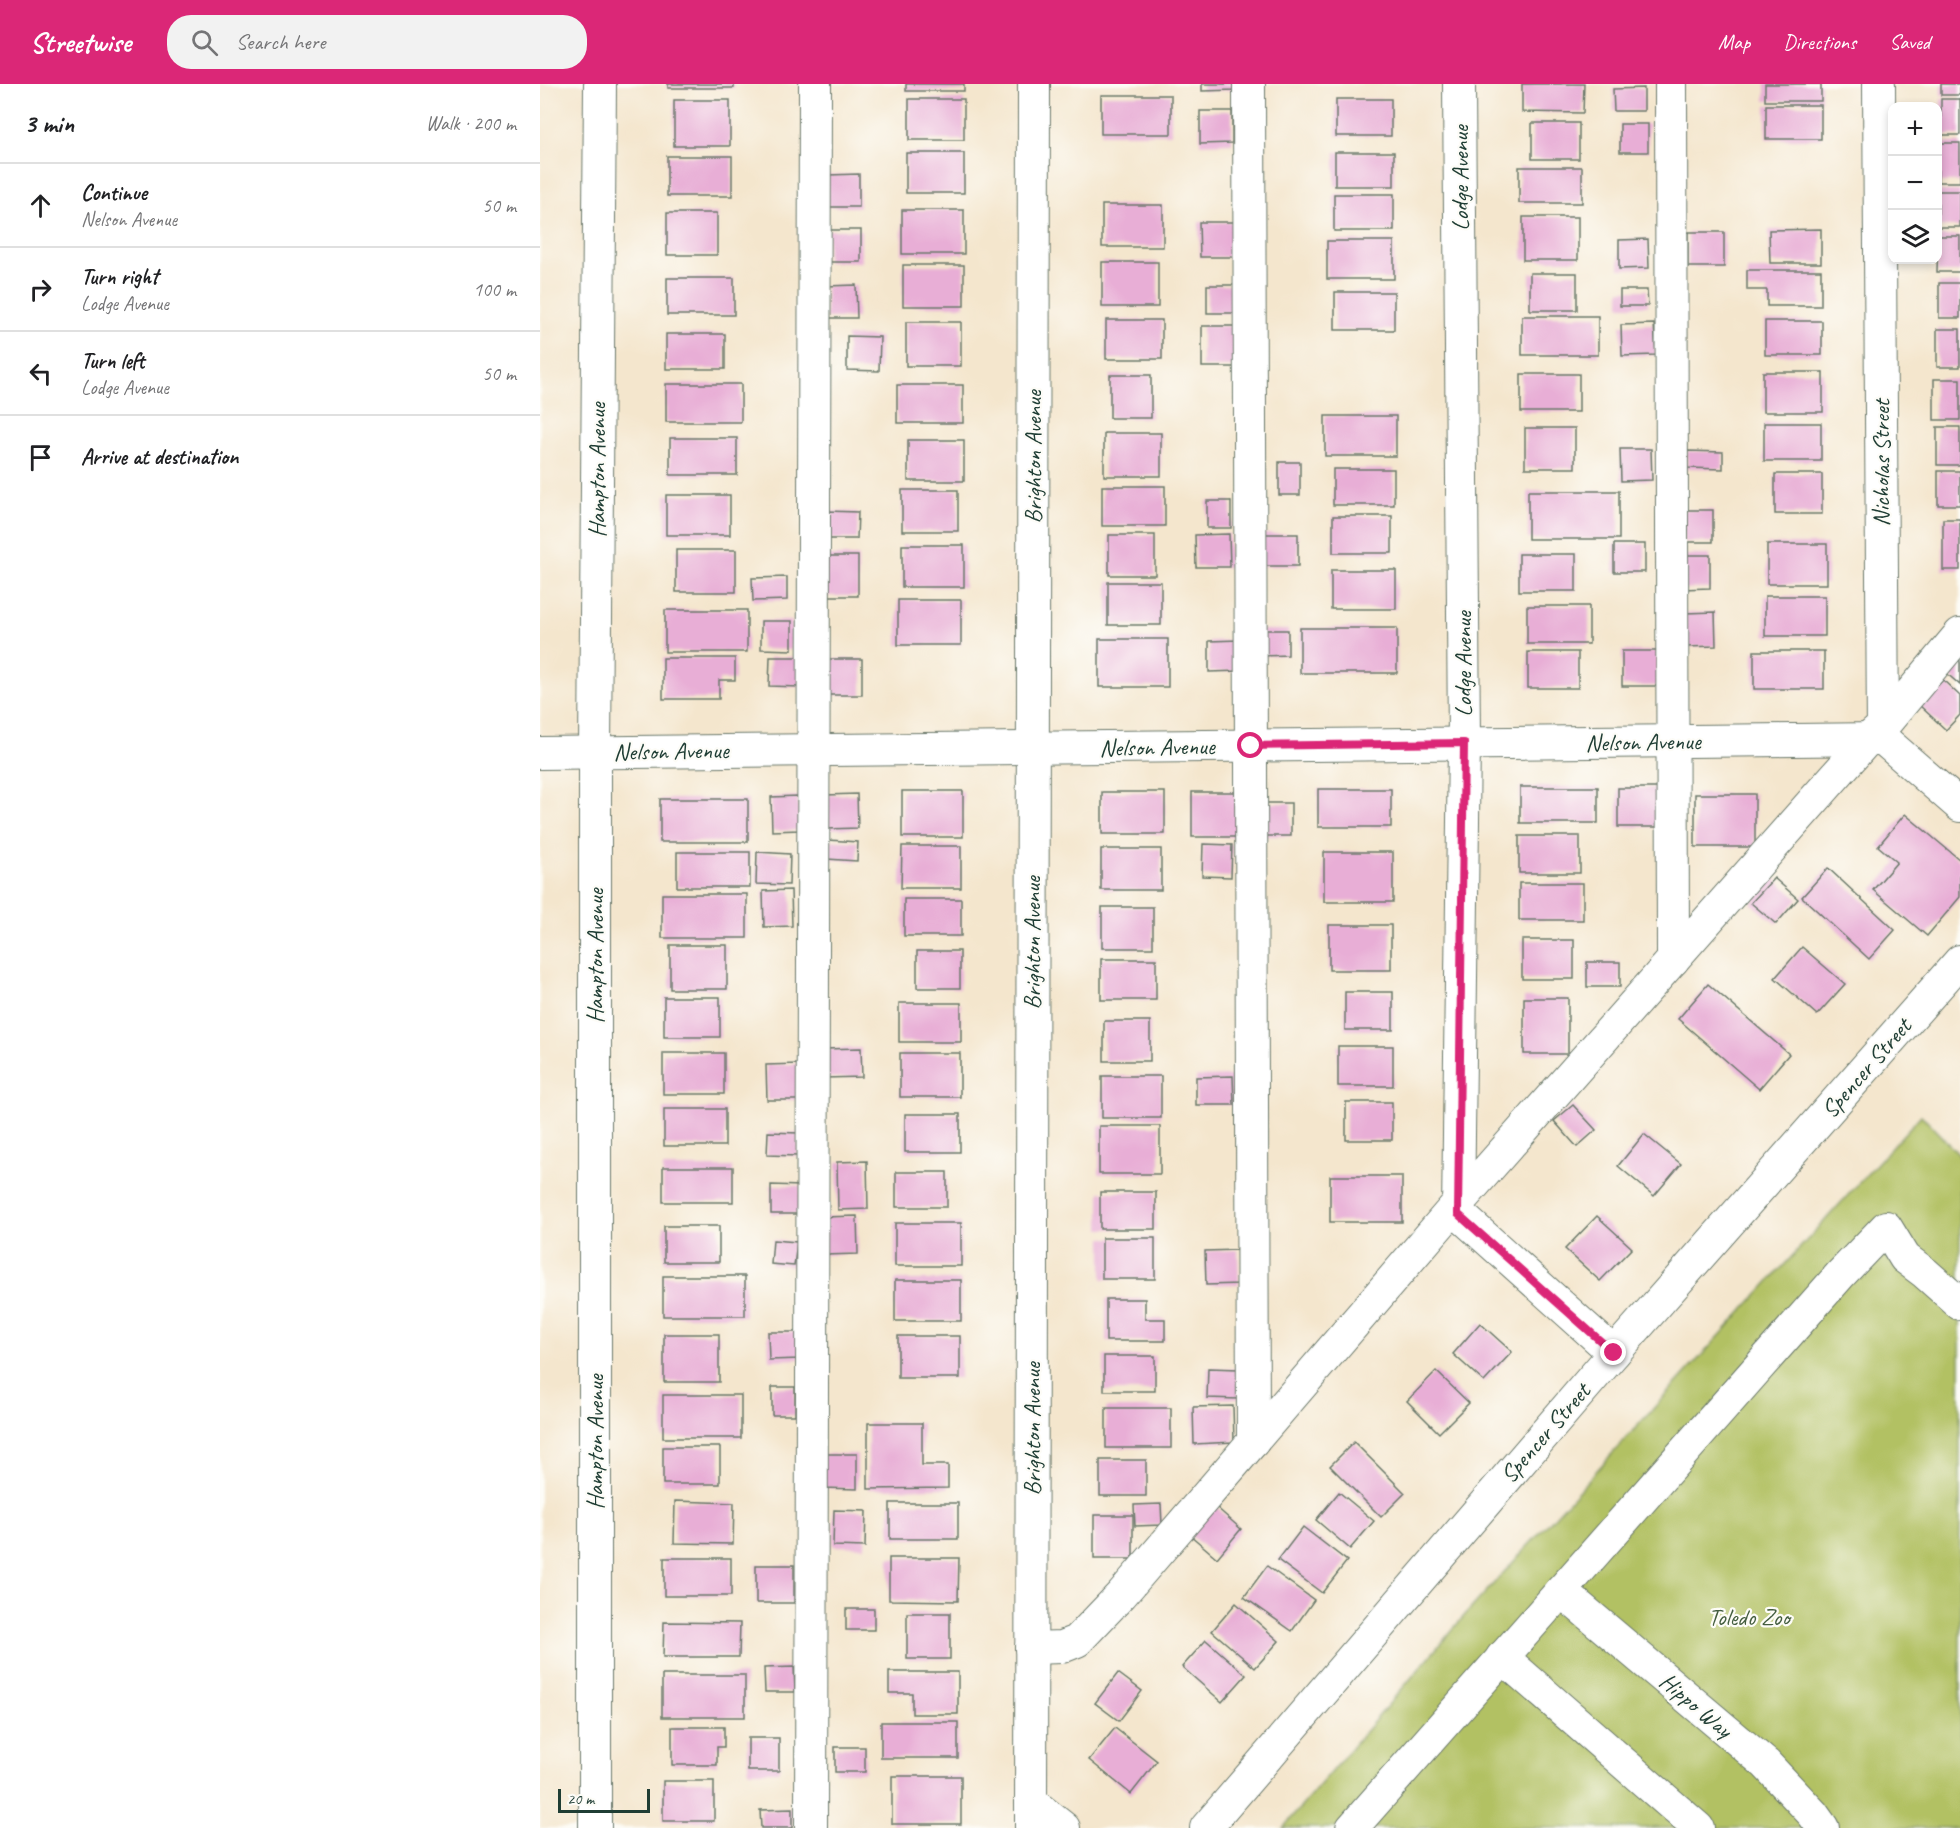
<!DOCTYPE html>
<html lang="en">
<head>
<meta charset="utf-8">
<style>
	body { margin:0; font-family:Caveat,sans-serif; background:#f2f2f2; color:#202124 }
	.controls { position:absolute; right:18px; top:18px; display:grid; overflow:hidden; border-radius:12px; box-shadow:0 3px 9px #0003 }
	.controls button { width:54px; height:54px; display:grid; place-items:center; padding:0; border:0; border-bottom:2px solid #e0e0e0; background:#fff; color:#202124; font:30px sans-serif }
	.scale { position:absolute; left:18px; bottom:15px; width:92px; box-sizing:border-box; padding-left:6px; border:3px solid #1f3d34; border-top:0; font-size:16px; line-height:21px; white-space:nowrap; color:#1f3d34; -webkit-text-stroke:4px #fdfcf7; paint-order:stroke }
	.stop { position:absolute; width:18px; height:18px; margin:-14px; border:4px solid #db2777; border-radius:50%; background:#fff }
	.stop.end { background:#db2777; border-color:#fff; box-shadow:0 2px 6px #0008 }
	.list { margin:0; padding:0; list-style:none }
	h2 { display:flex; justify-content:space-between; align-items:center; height:78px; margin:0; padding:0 24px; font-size:26px }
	h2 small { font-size:20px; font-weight:400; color:#757577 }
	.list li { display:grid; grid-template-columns:39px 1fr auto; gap:18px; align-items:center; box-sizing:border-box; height:84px; padding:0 24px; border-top:2px solid #e0e0e0 }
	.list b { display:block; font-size:22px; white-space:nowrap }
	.list p { margin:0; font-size:20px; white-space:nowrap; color:#757577 }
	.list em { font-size:20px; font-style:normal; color:#757577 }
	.icon { flex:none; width:33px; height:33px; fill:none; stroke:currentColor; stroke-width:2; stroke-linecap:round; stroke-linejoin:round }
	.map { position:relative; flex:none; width:1420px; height:1744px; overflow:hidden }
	header { display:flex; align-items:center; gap:36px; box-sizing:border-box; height:84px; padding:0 30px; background:#db2777; color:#fff }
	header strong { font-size:28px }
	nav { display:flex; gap:33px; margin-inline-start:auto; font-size:21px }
	.search { width:420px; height:54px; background:#f2f2f2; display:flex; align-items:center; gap:15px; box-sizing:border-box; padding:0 21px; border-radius:24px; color:#757577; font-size:22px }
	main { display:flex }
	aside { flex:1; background:#fff }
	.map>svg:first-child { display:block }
	.green { fill:#b2c163; stroke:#687f4c; stroke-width:1.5 }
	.building { fill:#e8aed6 }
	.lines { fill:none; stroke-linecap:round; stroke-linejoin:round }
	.minor-casing { stroke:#6a786a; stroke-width:34 }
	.minor { stroke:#fff; stroke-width:32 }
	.route { stroke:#db2777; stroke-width:8 }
	.labels { text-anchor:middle; stroke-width:4.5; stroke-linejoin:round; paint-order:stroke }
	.street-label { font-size:24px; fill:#1f3d34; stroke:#fdfcf7 }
	.park-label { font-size:24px; fill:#445e40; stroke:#fdfcf7 }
</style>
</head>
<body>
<header>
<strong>Streetwise</strong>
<div class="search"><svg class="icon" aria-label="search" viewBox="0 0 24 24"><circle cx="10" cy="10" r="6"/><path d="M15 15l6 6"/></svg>Search here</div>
<nav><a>Map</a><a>Directions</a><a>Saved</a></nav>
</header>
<main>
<aside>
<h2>3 min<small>Walk · 200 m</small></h2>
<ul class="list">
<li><svg class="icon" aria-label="ahead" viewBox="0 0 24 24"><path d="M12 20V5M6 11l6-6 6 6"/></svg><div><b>Continue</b><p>Nelson Avenue</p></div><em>50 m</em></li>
<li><svg class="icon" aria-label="right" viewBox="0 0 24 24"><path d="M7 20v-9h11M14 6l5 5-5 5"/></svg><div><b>Turn right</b><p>Lodge Avenue</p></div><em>100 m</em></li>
<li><svg class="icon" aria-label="left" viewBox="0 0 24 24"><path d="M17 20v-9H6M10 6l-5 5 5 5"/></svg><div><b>Turn left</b><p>Lodge Avenue</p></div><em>50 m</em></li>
<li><svg class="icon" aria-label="arrive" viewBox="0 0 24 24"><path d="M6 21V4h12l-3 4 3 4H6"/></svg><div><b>Arrive at destination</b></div></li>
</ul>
</aside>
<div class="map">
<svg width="1420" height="1744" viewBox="0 0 1420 1744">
	<rect width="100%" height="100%" fill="#fdfcf7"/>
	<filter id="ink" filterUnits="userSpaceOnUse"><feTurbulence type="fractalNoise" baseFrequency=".0167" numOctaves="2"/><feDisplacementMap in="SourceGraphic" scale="12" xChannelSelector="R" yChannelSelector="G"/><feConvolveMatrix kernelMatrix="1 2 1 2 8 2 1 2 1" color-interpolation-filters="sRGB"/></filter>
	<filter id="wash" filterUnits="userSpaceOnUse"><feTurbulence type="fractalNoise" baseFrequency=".008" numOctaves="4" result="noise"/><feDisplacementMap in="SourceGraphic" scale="24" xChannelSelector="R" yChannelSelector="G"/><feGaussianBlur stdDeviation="1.35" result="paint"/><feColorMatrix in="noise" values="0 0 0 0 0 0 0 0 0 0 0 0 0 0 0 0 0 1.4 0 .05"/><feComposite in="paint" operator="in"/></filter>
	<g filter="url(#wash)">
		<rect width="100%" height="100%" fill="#f4e6cd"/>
		<path class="green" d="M1381,1031L1420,1072V1744H743L925,1531Z"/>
		<g id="blocks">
			<g class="building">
				<rect x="128" y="0" width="66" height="4"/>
				<rect x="366" y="0" width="58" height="7"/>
				<path d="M662,0H696V6L662,7Z"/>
				<path d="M982,0H1044L1043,29L982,28Z"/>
				<rect x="1225" y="0" width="56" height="17"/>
				<rect x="1401" y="0" width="19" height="11"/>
				<path d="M1104,4V27H1074L1073,5Z"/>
				<rect x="561" y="11" width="70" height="39"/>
				<rect x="369" y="15" width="55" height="41"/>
				<rect x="796" y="15" width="55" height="37"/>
				<rect x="1401" y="15" width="19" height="36"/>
				<rect x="134" y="16" width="56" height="46"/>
				<rect x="1226" y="21" width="55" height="34"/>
				<path d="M660,27H692V59L660,60Z"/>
				<rect x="992" y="39" width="47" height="36"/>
				<rect x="1080" y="40" width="28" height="28"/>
				<rect x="1398" y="59" width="22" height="39"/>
				<rect x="795" y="68" width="59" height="34"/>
				<rect x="366" y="69" width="58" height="40"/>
				<rect x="127" y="72" width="65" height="40"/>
				<rect x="979" y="83" width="63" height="36"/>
				<path d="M319,90V123H288V91Z"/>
				<rect x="1398" y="107" width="22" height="36"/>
				<rect x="794" y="110" width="60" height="37"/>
				<rect x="562" y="121" width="61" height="42"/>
				<rect x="362" y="126" width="62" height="44"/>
				<rect x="127" y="129" width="50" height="42"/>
				<rect x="983" y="133" width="55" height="43"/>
				<path d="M659,138H696L697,173H660Z"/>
				<path d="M1281,145V179H1230L1229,146Z"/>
				<path d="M288,146H321V178H287Z"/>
				<rect x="1148" y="148" width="36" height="35"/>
				<path d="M1398,152H1420V188H1397Z"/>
				<path d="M1108,155L1109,184L1079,185V156Z"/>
				<rect x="787" y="157" width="67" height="38"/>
				<rect x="562" y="178" width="56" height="45"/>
				<rect x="363" y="181" width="61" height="41"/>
				<path d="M1207,186H1281V222H1227V206H1207Z"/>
				<rect x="990" y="189" width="47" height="37"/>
				<rect x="127" y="194" width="67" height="37"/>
				<rect x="1399" y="199" width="21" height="35"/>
				<path d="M316,201L317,234H286V202Z"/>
				<path d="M667,201H694L695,229H667Z"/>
				<path d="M1080,206H1107L1108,222H1080Z"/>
				<rect x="795" y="208" width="59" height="38"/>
				<rect x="982" y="232" width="76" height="39"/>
				<rect x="566" y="236" width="56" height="39"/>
				<rect x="1225" y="237" width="57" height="34"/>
				<rect x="366" y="238" width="55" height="44"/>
				<path d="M1114,240L1116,271L1082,272L1081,241Z"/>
				<rect x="662" y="242" width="37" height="41"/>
				<rect x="1397" y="245" width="23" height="38"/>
				<rect x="126" y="250" width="59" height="35"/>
				<path d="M307,252L340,253L339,287L307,286Z"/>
				<rect x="1223" y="288" width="60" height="40"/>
				<rect x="981" y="290" width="58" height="38"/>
				<rect x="570" y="291" width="41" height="43"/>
				<rect x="1394" y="295" width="26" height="41"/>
				<rect x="126" y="300" width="75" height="38"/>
				<rect x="357" y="301" width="66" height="38"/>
				<rect x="785" y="332" width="71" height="40"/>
				<rect x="1224" y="339" width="57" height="38"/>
				<rect x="1397" y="343" width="23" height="38"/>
				<rect x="985" y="344" width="50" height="40"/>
				<rect x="564" y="349" width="57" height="43"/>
				<rect x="130" y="354" width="67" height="37"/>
				<rect x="368" y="356" width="56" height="41"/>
				<path d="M1080,365H1111L1112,396L1081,397Z"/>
				<path d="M1147,367L1183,368V385L1147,384Z"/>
				<rect x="739" y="378" width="21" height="33"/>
				<rect x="793" y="385" width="61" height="36"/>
				<rect x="1398" y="387" width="22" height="34"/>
				<rect x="1235" y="390" width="47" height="40"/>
				<rect x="562" y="402" width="63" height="40"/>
				<rect x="362" y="406" width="56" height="41"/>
				<rect x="988" y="407" width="91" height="48"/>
				<rect x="126" y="411" width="64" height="40"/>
				<rect x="667" y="417" width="24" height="27"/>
				<path d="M1142,426H1173V458H1143Z"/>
				<path d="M286,427L318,428L317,455H286Z"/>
				<rect x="793" y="432" width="59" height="37"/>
				<rect x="1403" y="435" width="17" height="51"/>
				<path d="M689,450L690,483H656L655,451Z"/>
				<rect x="719" y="450" width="39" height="32"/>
				<rect x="569" y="451" width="46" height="40"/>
				<rect x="1074" y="460" width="31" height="28"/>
				<rect x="1227" y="460" width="60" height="40"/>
				<rect x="362" y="461" width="62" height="42"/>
				<rect x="136" y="466" width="60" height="42"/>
				<rect x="979" y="470" width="57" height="37"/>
				<path d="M1141,471H1170V504L1142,505Z"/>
				<rect x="285" y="472" width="33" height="40"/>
				<rect x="791" y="486" width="65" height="39"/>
				<path d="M247,493V516L213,517L212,494Z"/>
				<rect x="568" y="498" width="53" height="43"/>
				<rect x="1225" y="512" width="60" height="40"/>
				<rect x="358" y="516" width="63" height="45"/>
				<rect x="987" y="522" width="62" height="38"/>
				<rect x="125" y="526" width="82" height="42"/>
				<path d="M1175,528L1176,562L1146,563L1145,529Z"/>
				<path d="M221,537H252V566L221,565Z"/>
				<rect x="760" y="544" width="97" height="45"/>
				<path d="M721,546H748V571L721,572Z"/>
				<rect x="559" y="555" width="69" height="48"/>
				<path d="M699,556L700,587L669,588V557Z"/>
				<rect x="1082" y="567" width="36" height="35"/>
				<rect x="1214" y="567" width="70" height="38"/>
				<rect x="988" y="568" width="50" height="36"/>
				<path d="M1420,570V601L1404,587Z"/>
				<path d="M230,573H261L260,603L229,602Z"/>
				<path d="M123,574H195V596H179V615H123Z"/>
				<rect x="286" y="575" width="36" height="36"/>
				<path d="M1403,596L1420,612V631L1406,646L1379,621Z"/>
				<rect x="980" y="703" width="78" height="36"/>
				<rect x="1078" y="704" width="40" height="39"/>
				<rect x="778" y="705" width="73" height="38"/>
				<rect x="362" y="707" width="61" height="46"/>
				<rect x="562" y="708" width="63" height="42"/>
				<rect x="652" y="708" width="45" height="45"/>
				<path d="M317,710L318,744L286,745L285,711Z"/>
				<rect x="1155" y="710" width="60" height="53"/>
				<path d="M258,712L260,746L232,747L231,713Z"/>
				<rect x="120" y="715" width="88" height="43"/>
				<rect x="722" y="719" width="29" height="33"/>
				<path d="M1365,730L1420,776V813L1387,852L1333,806L1357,778L1338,762Z"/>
				<rect x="979" y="752" width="61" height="37"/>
				<path d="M288,756L318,758L317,777L287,775Z"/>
				<path d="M663,760L692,761L691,793L662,792Z"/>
				<path d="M362,762H421V804H361Z"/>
				<rect x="561" y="765" width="60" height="41"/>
				<rect x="137" y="768" width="73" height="35"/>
				<path d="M217,768L250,770L249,801L216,800Z"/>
				<rect x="784" y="768" width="69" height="50"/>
				<path d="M1288,784L1355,846L1329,875L1262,813Z"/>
				<path d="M1234,794L1258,815L1236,840L1211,819Z"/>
				<rect x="979" y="799" width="64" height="37"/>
				<path d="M251,806L252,842L224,843L223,807Z"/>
				<rect x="122" y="810" width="85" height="44"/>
				<rect x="364" y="815" width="57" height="37"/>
				<rect x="562" y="823" width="51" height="41"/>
				<rect x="789" y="841" width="62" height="45"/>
				<rect x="982" y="856" width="52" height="39"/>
				<rect x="130" y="861" width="57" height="44"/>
				<path d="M1262,863L1305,900L1277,931L1235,894Z"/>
				<rect x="377" y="867" width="43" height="37"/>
				<rect x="561" y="875" width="55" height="41"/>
				<rect x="1047" y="878" width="33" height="25"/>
				<path d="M1168,900L1249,970L1219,1005L1138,935Z"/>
				<rect x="805" y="908" width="48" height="38"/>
				<rect x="124" y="913" width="56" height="40"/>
				<rect x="984" y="914" width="44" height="56"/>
				<rect x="359" y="919" width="62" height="39"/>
				<rect x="564" y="937" width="46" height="40"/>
				<rect x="798" y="962" width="55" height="40"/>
				<path d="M321,964L322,993L284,994V965Z"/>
				<rect x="123" y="969" width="61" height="41"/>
				<rect x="360" y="969" width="60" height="44"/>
				<path d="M259,980L260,1016H227L226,981Z"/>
				<rect x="562" y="992" width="59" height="42"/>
				<path d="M693,992L694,1021H656V993Z"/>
				<rect x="806" y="1018" width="46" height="38"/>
				<path d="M1033,1021L1056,1046L1037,1063L1014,1037Z"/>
				<rect x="124" y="1025" width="61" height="37"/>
				<rect x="365" y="1030" width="55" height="38"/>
				<rect x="559" y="1042" width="61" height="48"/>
				<path d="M228,1048L259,1049L258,1072L227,1071Z"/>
				<path d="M1104,1050L1141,1080L1114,1112L1078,1082Z"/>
				<path d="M327,1077L328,1125L298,1126L297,1078Z"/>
				<rect x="123" y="1083" width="70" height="35"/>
				<rect x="356" y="1088" width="51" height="35"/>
				<rect x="790" y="1092" width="72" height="46"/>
				<path d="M231,1101L261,1102L260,1130H231Z"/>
				<rect x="560" y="1108" width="56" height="37"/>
				<path d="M317,1132L318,1170L284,1171L283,1133Z"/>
				<path d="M1057,1132L1092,1164L1060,1197L1025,1165Z"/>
				<rect x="355" y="1139" width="66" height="43"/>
				<rect x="124" y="1142" width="55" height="36"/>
				<rect x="562" y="1154" width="53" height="41"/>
				<path d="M233,1156L257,1158L254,1182L231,1180Z"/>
				<path d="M698,1166L699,1200L666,1201L665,1167Z"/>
				<rect x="123" y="1192" width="82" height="40"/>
				<rect x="355" y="1196" width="66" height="41"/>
				<path d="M566,1215H605V1235H625V1257H566Z"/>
				<path d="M940,1239L972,1268L944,1298L913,1270Z"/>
				<path d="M228,1248H259L260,1275L229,1276Z"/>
				<rect x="124" y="1250" width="55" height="48"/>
				<rect x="358" y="1252" width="62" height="42"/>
				<rect x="564" y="1272" width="51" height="35"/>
				<path d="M668,1284L699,1285V1315L667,1314Z"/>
				<path d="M896,1287L929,1319L899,1349L867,1317Z"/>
				<rect x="232" y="1303" width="23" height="28"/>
				<rect x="123" y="1311" width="78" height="43"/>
				<path d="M693,1322L694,1358L654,1360L653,1323Z"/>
				<rect x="566" y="1324" width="65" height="40"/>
				<path d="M328,1339H382V1381H408V1404L328,1405Z"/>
				<path d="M814,1358L865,1409L841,1433L790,1382Z"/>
				<rect x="123" y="1363" width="57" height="37"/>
				<path d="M283,1370H317V1405L283,1404Z"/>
				<rect x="560" y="1376" width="46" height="36"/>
				<path d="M799,1408L834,1437L810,1465L776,1436Z"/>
				<path d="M135,1417L194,1419L193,1460L134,1459Z"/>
				<rect x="350" y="1419" width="68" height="36"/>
				<path d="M621,1420L622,1441L595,1442L594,1421Z"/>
				<path d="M675,1422L701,1445L677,1474L650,1451Z"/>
				<path d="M294,1426L326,1427L325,1463L293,1462Z"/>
				<rect x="554" y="1431" width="39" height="44"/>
				<path d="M763,1443L807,1477L782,1509L738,1476Z"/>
				<rect x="124" y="1474" width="67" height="38"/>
				<path d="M349,1474H419L418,1517L349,1516Z"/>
				<rect x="216" y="1481" width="38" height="38"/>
				<path d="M727,1482L774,1516L752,1547L704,1513Z"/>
				<path d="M696,1519L739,1557L715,1584L672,1547Z"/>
				<rect x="306" y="1525" width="28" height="21"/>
				<rect x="367" y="1529" width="43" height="46"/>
				<path d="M124,1538L200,1539L199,1573H123Z"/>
				<path d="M666,1556L706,1591L682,1618L642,1583Z"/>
				<path d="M254,1583L255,1608H225L224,1584Z"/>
				<path d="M349,1588H418V1630H372V1609H349Z"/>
				<path d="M578,1589L602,1607L579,1637L555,1619Z"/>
				<rect x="122" y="1591" width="83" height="42"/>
				<rect x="341" y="1638" width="77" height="36"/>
				<path d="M132,1643H184V1663H177V1681H132Z"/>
				<path d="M575,1644L617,1677L591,1710L549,1676Z"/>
				<rect x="208" y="1654" width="31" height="33"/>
				<rect x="295" y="1663" width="30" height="25"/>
				<rect x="352" y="1692" width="69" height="48"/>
				<rect x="123" y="1697" width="51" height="40"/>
				<path d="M252,1725V1744H221L220,1726Z"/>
			</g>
		</g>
	</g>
	<g filter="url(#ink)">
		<use href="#blocks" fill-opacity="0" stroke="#6a786a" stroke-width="1.5"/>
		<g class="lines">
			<g class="minor-casing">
				<g id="minor">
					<path d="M709,0L713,1358"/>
					<path d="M919,0L924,659L918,1129L1074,1269"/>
					<path d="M1131,0L1133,876"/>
					<path d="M1339,0L1343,655L1420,722"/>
					<path d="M0,669L1342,655"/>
					<path d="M1021,1507L1226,1680L1273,1730L1283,1744"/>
					<path d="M491,1564L522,1563L537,1557L582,1510L918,1119L1328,655L1343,642L1420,550"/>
					<path d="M962,1573L1158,1744"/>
					<path d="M491,1718L524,1744"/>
					<path d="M55,1744V668L60,0"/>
					<path d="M271,1744L275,0"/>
					<path d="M491,1744L494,0"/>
					<path d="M666,1744L1074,1269L1420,877"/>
					<path d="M812,1744L1300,1191L1346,1143L1365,1174L1385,1189L1420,1220"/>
				</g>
			</g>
			<use href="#minor" class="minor"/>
		</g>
	</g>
	<g class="lines" filter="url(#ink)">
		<path class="route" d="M711,662L924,659L918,1130L1074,1269"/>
	</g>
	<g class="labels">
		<g class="street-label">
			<text transform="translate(920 94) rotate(-90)" y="8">Lodge Avenue</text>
			<text transform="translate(493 373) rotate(-90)" y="8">Brighton Avenue</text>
			<text transform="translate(1341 379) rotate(-90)" y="8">Nicholas Street</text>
			<text transform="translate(57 386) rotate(-90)" y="8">Hampton Avenue</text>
			<text transform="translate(923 580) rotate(-90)" y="8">Lodge Avenue</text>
			<text transform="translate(1103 658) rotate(-1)" y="8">Nelson Avenue</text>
			<text transform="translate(617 663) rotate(-1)" y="8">Nelson Avenue</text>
			<text transform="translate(131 667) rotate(-1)" y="8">Nelson Avenue</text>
			<text transform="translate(492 859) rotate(-90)" y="8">Brighton Avenue</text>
			<text transform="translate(55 872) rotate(-90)" y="8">Hampton Avenue</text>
			<text transform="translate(1326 984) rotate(-49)" y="8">Spencer Street</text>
			<text transform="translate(492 1345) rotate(-90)" y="8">Brighton Avenue</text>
			<text transform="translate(1005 1349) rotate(-49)" y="8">Spencer Street</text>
			<text transform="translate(55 1358) rotate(-90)" y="8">Hampton Avenue</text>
			<text transform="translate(1156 1621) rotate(40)" y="8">Hippo Way</text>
		</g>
		<g class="park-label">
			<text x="1209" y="1541">Toledo Zoo</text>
		</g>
	</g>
</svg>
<div class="controls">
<button>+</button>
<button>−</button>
<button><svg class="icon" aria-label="layers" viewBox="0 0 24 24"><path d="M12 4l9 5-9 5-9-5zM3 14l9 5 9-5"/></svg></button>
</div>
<div class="scale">20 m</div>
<div class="stop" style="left:711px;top:662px"></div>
<div class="stop end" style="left:1074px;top:1269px"></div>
</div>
</main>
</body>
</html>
